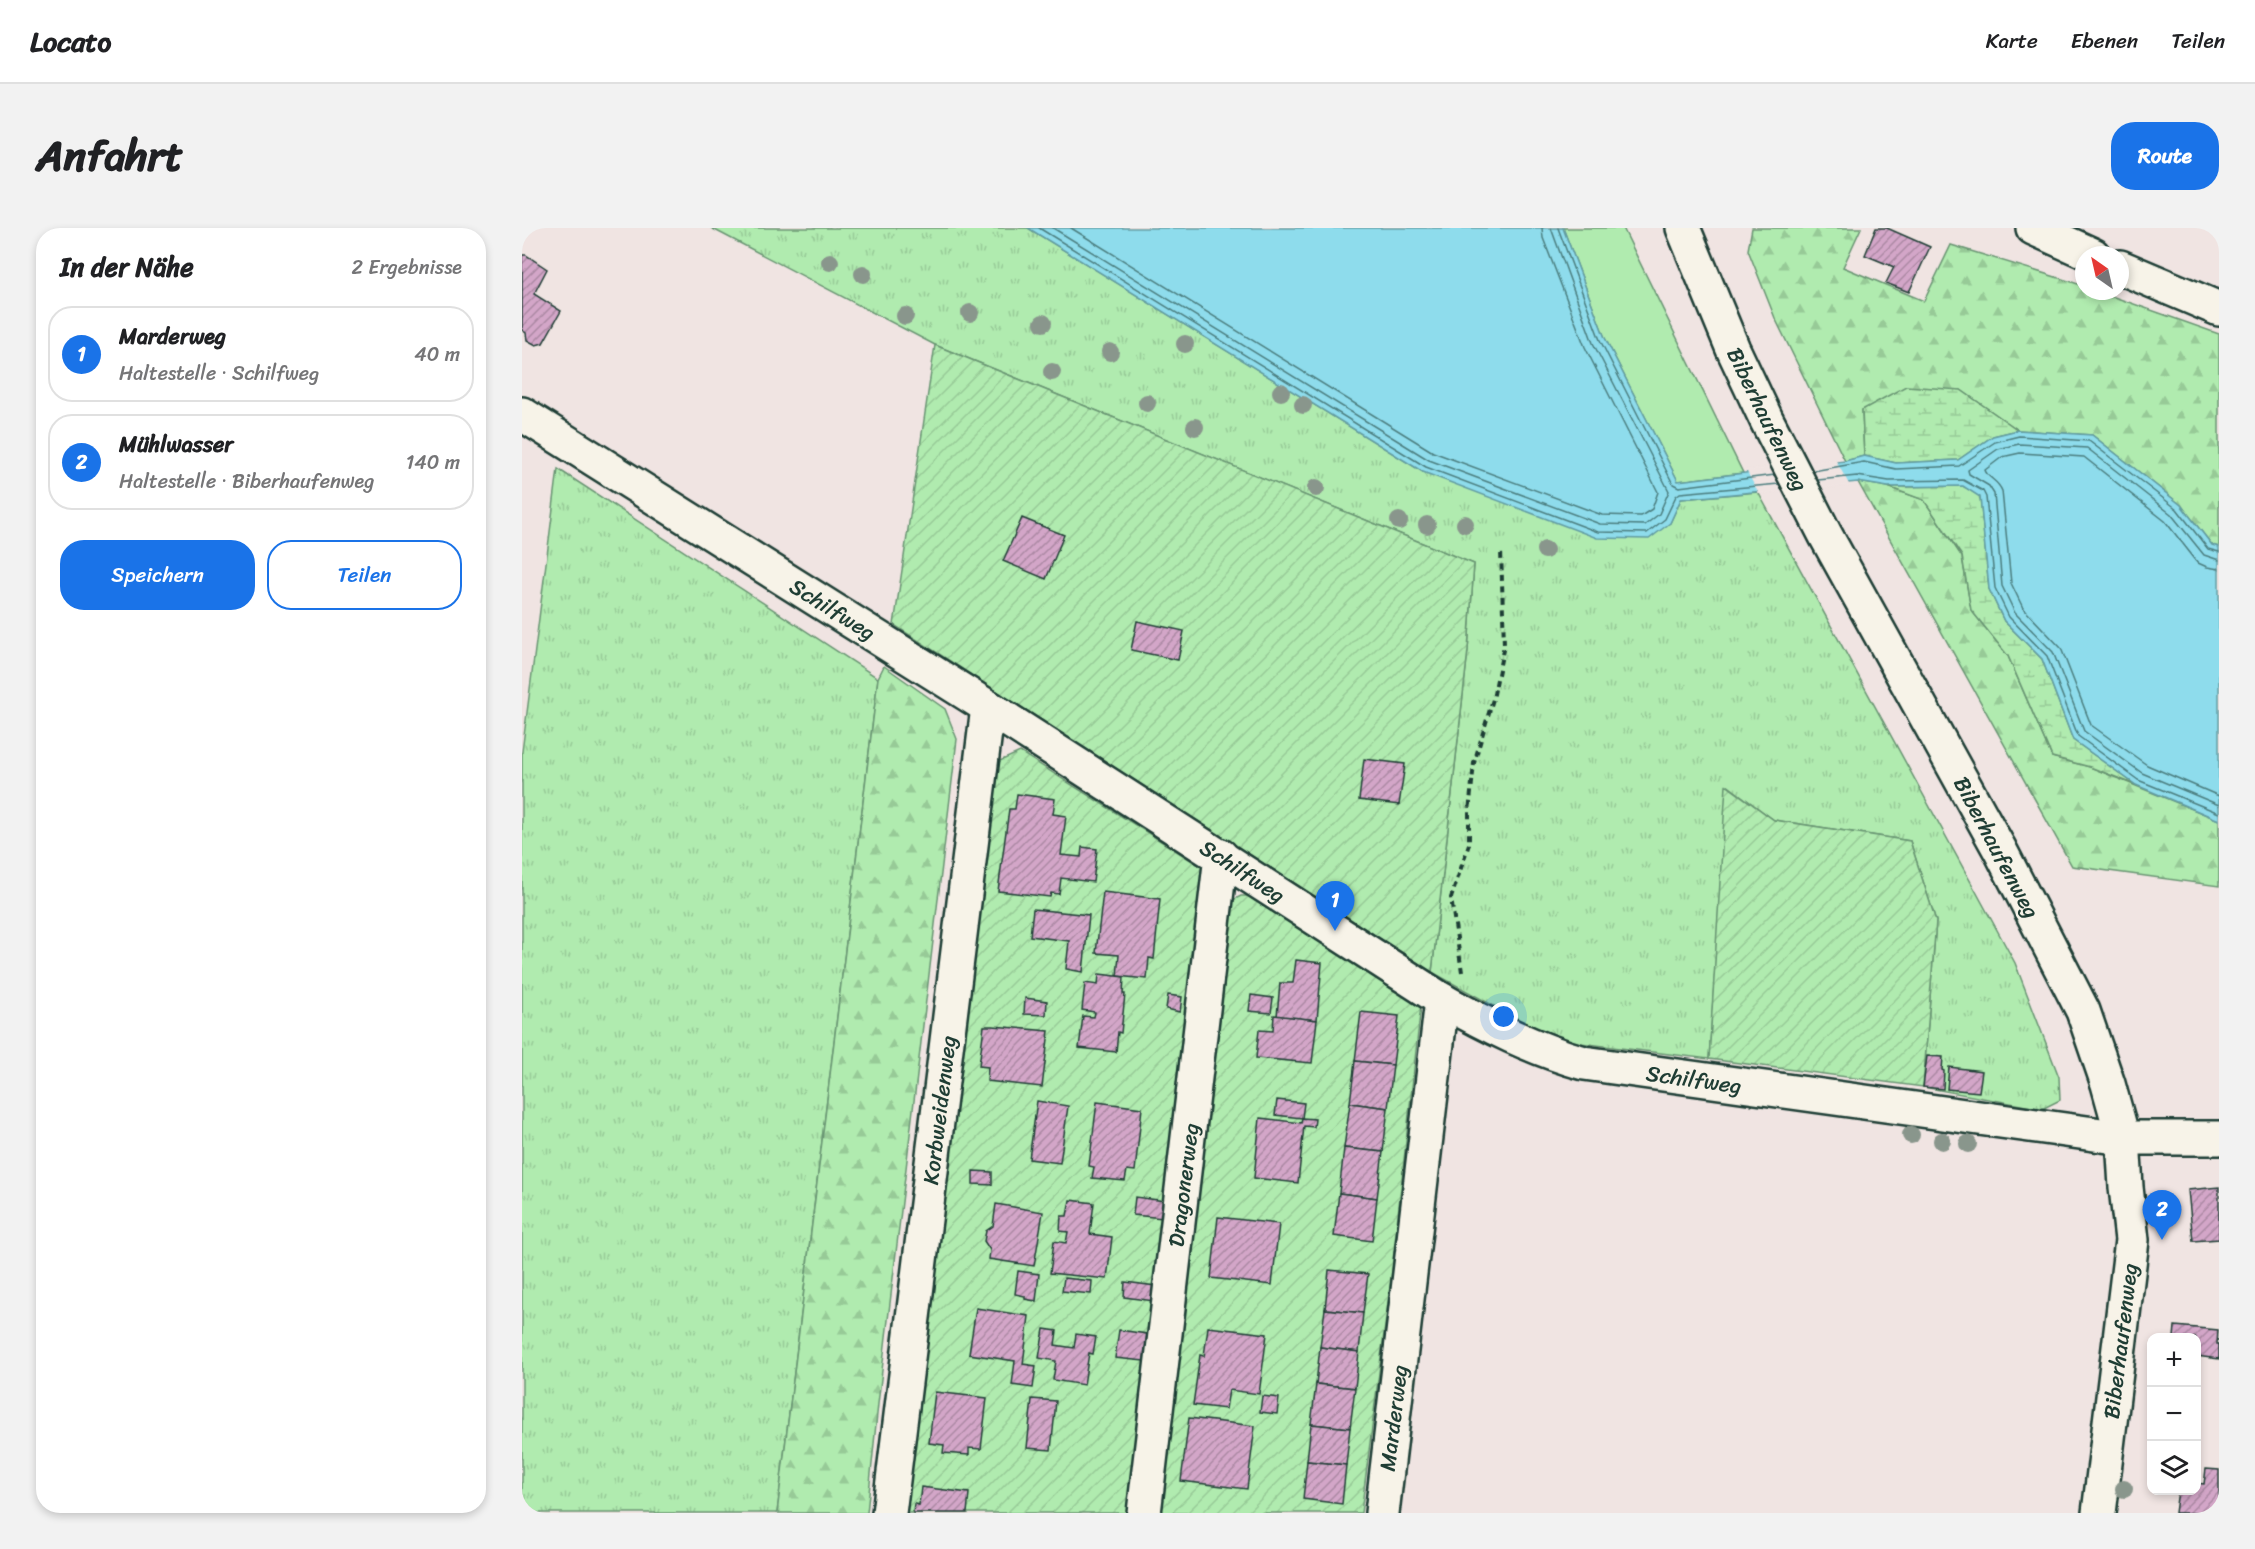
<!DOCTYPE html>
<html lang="de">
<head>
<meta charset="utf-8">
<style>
	body { margin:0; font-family:Sriracha,sans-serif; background:#f2f2f2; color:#202124 }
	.controls { position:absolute; right:18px; bottom:18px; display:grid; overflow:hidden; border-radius:12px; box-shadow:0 3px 9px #0003 }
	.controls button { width:54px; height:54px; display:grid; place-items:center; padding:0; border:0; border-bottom:2px solid #e0e0e0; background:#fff; color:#202124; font:30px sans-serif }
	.compass { position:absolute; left:1553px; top:18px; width:54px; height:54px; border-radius:50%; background:#fff; box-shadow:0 3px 9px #0003; rotate:326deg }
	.you { position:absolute; left:982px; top:789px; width:21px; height:21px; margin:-15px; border:4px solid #fff; border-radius:50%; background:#1a73e8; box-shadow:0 0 0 9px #1a73e833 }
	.badge { display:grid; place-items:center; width:39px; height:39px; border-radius:50%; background:#1a73e8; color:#fff; font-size:20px; font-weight:700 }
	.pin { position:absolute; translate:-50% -50px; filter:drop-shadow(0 2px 3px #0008) }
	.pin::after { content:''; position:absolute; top:32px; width:21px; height:18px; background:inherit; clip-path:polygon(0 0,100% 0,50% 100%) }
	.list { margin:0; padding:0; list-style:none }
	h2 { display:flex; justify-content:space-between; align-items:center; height:78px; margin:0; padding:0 24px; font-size:26px }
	h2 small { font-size:20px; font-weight:400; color:#757577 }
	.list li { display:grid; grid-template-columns:39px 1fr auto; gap:18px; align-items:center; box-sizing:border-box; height:96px; margin:0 12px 12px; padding:0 12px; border:2px solid #e0e0e0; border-radius:24px }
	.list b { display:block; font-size:22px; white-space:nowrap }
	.list p { margin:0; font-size:20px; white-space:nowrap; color:#757577 }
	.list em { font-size:20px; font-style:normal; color:#757577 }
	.actions { display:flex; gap:12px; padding:18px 24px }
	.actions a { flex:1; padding:14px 0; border:2px solid #1a73e8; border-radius:24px; text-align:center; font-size:21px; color:#1a73e8 }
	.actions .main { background:#1a73e8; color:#fff }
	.icon { flex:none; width:33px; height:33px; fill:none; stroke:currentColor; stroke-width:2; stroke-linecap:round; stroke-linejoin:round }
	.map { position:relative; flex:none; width:1697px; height:1285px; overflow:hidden; border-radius:24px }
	header { display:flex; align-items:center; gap:36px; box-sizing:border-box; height:84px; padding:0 30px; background:#fff; border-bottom:2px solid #e0e0e0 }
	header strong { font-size:28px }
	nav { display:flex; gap:33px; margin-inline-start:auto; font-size:21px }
	.intro { display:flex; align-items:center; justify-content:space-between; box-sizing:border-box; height:144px; padding:0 36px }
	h1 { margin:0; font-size:42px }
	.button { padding:15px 27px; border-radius:24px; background:#1a73e8; color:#fff; font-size:21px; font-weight:700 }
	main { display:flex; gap:36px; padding:0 36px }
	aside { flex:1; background:#fff; border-radius:24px; box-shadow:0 3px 9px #0003 }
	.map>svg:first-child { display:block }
	.grass { fill:url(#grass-tufts); stroke:#689472; stroke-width:1.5 }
	.forest { fill:url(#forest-firs); stroke:#689472; stroke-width:1.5 }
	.wetland { fill:url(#wetland-marsh); stroke:#689472; stroke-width:1.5 }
	.park { fill:#b0ebaf; stroke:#689472; stroke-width:1.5 }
	.garden { fill:url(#garden-furrows); stroke:#689472; stroke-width:1.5 }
	.water { fill:#8edcec; stroke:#629ca2; stroke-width:1.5 }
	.pier { fill:#f0e4e2 }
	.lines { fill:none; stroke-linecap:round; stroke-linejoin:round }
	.shore { stroke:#4b7d7e; stroke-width:1.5 }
	.building { fill:url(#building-hatch); stroke:#1f3d34; stroke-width:1.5 }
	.minor-casing { stroke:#1f3d34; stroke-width:38 }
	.secondary-casing { stroke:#1f3d34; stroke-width:38 }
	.path { stroke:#1f3d34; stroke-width:4; stroke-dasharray:6 4.5; stroke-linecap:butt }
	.minor { stroke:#f7f3e8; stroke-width:33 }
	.secondary { stroke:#f7f3e8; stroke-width:33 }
	.tree { fill:#89968c }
	.labels { text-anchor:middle; stroke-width:4.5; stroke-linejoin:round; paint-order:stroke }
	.street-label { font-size:22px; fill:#1f3d34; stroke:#f7f3e8 }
</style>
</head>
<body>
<header>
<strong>Locato</strong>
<nav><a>Karte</a><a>Ebenen</a><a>Teilen</a></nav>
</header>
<div class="intro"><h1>Anfahrt</h1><a class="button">Route</a></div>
<main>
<aside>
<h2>In der Nähe<small>2 Ergebnisse</small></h2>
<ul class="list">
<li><span class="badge">1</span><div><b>Marderweg</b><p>Haltestelle · Schilfweg</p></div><em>40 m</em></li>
<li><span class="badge">2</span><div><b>Mühlwasser</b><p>Haltestelle · Biberhaufenweg</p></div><em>140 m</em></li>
</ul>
<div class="actions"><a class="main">Speichern</a><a>Teilen</a></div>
</aside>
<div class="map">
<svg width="1697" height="1285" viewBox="0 0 1697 1285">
	<defs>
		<pattern id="grass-tufts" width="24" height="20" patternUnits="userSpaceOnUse" patternTransform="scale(1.5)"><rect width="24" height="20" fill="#b0ebaf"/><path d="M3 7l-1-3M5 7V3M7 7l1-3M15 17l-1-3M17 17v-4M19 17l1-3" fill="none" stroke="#97ca97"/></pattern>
		<pattern id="forest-firs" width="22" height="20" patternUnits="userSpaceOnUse" patternTransform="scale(1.5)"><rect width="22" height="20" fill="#b0ebaf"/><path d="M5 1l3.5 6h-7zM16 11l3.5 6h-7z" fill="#97ca97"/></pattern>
		<pattern id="wetland-marsh" width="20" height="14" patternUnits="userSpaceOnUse" patternTransform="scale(1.5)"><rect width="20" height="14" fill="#b0ebaf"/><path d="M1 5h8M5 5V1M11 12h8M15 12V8" fill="none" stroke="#97ca97"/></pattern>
		<pattern id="garden-furrows" width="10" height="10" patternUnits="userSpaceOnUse" patternTransform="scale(1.5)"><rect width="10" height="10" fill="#b0ebaf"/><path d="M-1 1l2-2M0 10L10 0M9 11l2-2" fill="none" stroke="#97ca97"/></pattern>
		<pattern id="building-hatch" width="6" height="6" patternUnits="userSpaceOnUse" patternTransform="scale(1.5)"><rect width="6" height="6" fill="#d3a6c8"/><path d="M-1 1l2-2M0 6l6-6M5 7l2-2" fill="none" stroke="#ab88a3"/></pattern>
	</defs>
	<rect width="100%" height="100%" fill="#f0e4e2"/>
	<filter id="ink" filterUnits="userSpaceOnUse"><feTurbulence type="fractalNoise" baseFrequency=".0167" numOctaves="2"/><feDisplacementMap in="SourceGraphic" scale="12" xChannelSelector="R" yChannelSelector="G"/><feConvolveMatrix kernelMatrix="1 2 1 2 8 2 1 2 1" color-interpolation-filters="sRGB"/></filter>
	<g filter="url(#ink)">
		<g class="grass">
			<path d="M189,0H506L901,244L1148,295L1159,271L1236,264L1493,735L1537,849L1538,872L1520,881L1401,859L1414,693L1388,613L1252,592L1205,557L1187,831L1042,813L992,789L910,744L946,422L952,336L413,117Z"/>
			<path d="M36,241L356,450L255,1285H0V524Z"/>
		</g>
		<g class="forest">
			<path d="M1230,0H1339L1321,39L1402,73L1429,17L1550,54L1562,58V63H1575L1697,106V319L1690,317L1659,277L1570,207L1496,202L1439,162L1340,182L1342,228L1323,233L1253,90L1226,22Z"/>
			<path d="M1336,254L1366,259L1402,272L1440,329L1449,382L1486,428L1530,529L1568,539L1697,592V658L1550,638Z"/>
			<path d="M362,438L423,481L435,511L356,1176L345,1285H255L356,450Z"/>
		</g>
		<g class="wetland">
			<path d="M1384,158L1439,162L1496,202L1471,208L1436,232L1374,235L1342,228L1340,182Z"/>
			<path d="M1441,258L1458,268L1467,361L1482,393L1520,431L1551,512L1614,557L1568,539L1530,529L1486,428L1449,382L1440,328L1402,272L1366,259Z"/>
		</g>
		<path class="park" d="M1041,0H1101L1221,245L1156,253L1083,110Z"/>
		<g class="garden">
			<path d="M413,117L952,336L946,422L910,744L372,397Z"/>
			<path d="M498,524L683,641L607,1285H381L471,536Z"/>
			<path d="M1204,557L1252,592L1388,613L1414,693L1401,859L1187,831Z"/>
			<path d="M719,668H726L899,777L869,1051L839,1285H636L709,673Z"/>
		</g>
		<path class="water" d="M506,0H1041L1083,110L1156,253L1323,233L1342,228L1374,235L1436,232L1471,208L1496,202L1570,207L1659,277L1690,317L1697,319V592L1614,557L1551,512L1520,431L1482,393L1467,361L1458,269L1441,258L1366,259L1336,254L1159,271L1148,295L1127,311L1075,310L901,244Z"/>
		<path class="pier" d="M1313,231L1328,258L1237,266L1224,242Z"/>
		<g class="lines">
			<g class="shore">
				<path d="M517,0L904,239L1076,304L1125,305L1143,291L1154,268L1158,265L1257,256"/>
				<path d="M531,0L907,232L1078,296L1123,297L1137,286L1147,263L1071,115L1029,0"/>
				<path d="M549,0L911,224L1080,287L1119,288L1130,281L1136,264L1063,119L1021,10L1020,0"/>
				<path d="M1036,0L1078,112L1151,256L1157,259L1253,247"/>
				<path d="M1291,243L1342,234L1374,241L1437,238L1473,214L1497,208L1567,213L1655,281L1686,321L1697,324"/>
				<path d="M1296,252L1335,248L1367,253L1441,252L1461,263L1464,269L1473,360L1487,389L1525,428L1556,508L1616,552L1697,585"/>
				<path d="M1697,332L1682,327L1649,286L1565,220L1497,216L1476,221L1446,242L1447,246L1467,258L1472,266L1480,358L1493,385L1531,424L1562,503L1620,545L1697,577"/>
				<path d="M1697,341L1685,339L1676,335L1643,293L1562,229L1498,225L1480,229L1463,242C1465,250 1476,252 1480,263L1489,355L1501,380L1539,420L1569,497L1625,537L1697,568"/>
			</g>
		</g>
		<g class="building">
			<path d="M1354,0H1365L1408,19L1387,64L1364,55L1372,39L1343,27Z"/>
			<path d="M0,27H4L25,41L12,66L39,83L21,115L14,117L5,112L4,105L0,102Z"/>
			<path d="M500,290L542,307L524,351L481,333Z"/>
			<path d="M615,393L662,403L656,432L609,422Z"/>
			<path d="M842,531L883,536L877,577L837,572Z"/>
			<path d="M495,566L533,571L531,586L544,588L539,627L559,629L560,619L575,621L571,654L539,650L537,666L529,665L528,669L476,663L487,581H493Z"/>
			<path d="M581,664L638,671L632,731L627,730L625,751L595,748L597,727L574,725Z"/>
			<path d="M511,681L567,687L561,744L544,741L547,713L508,708Z"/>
			<path d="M774,732L800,735L795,792L755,788L758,755H771Z"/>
			<path d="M577,746L602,749L601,766H603L599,805L596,804L594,824L557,820L561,788L572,789L573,784L560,782L563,755L576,757Z"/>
			<path d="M646,767L660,769L658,784L644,781Z"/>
			<path d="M729,767L751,770L749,785L727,783Z"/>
			<path d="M503,770L525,773L524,787L502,786Z"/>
			<path d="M839,784L877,788L871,837L833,833Z"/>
			<path d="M752,787L795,792L790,835L734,830L737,802L751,803Z"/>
			<path d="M462,798H471L527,803L520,859L465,853L466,839L457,838Z"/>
			<path d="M1405,828L1421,829L1420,842L1422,843L1421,861L1401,859Z"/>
			<path d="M833,833L871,837L866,880L828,875Z"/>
			<path d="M1427,839L1460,843L1457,864L1425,861Z"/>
			<path d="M755,872L782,875L780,890L753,887Z"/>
			<path d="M515,873L546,878L538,935L507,931Z"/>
			<path d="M575,874L620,880L613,943L605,942L603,953L570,950L572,939L567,938Z"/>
			<path d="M828,875L866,880L861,924L822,920Z"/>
			<path d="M738,890L779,895L780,890L793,891L792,899L782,898L776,955L732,950Z"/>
			<path d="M822,920L861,924L855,970L817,965Z"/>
			<path d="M451,943L470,944V957L451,956Z"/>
			<path d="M1697,959V1011L1671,1013L1666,962Z"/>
			<path d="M817,965L855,970L850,1013L812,1008Z"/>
			<path d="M613,969L643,973L641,990L611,987Z"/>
			<path d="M548,972L572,975L568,1006L590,1009L585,1051L528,1045L532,1013L544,1015L546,1004L538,1003L539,988H545Z"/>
			<path d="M474,976L521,984L512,1038L467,1031L468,1022L462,1013L464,1003L471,998Z"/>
			<path d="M696,989L757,996L750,1057L689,1050Z"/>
			<path d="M807,1042L846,1046L841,1085L803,1081Z"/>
			<path d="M496,1043L517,1046L514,1073L503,1071V1068L493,1066Z"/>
			<path d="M542,1050L570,1053L569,1066L540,1063Z"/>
			<path d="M603,1054L634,1058L632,1073L602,1069Z"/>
			<path d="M454,1080L507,1088L501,1136L514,1138L511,1160L490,1157L493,1133L447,1126Z"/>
			<path d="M803,1081L841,1085L837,1124L798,1119Z"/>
			<path d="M1653,1098L1696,1102L1695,1116H1697V1131L1674,1128V1110H1652Z"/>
			<path d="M686,1099L745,1106L737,1166L707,1162L704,1181L671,1177L678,1127L682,1128Z"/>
			<path d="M522,1101L535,1103L533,1117L552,1120L554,1106L574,1109L571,1126L567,1125L562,1157L531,1152L534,1133L517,1130Z"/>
			<path d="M597,1102L625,1106L622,1133L593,1130Z"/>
			<path d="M798,1119L837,1124L833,1160L794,1156Z"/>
			<path d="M794,1156L833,1160L828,1200L789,1196Z"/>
			<path d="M413,1164L465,1170L459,1221L447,1220V1227L421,1225L422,1217L407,1215Z"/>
			<path d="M740,1168L757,1170L755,1186L738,1184Z"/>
			<path d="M510,1171L534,1173L529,1222L505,1220Z"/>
			<path d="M667,1190L733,1198L725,1261L659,1253Z"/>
			<path d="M789,1196L828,1200L824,1237L785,1233Z"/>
			<path d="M785,1233L824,1237L820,1276L781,1271Z"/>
			<path d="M1684,1241L1697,1242V1285H1653L1656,1262H1674V1255L1682,1256Z"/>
			<path d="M399,1259L447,1265L445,1285H391L392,1276L397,1277Z"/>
		</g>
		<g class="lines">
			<g class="minor-casing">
				<g id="minor">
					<path d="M1511,0L1571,27"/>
					<path d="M1598,39L1697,81"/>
					<path d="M0,186L466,479L920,772C966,798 1012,821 1062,835L1601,910H1697"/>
					<path d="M367,1285L466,479"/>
					<path d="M622,1285L699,628"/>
					<path d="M860,1285L920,772"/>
				</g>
			</g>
			<g class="secondary-casing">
				<path id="secondary" d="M1161,0L1211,121L1245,193L1304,308L1478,622L1561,783L1586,856L1601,910L1604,959L1610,1012L1577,1285"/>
			</g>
			<path class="path" d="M940,744L929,670L947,616V584L952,535L971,471L982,417L979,322"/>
			<use href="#minor" class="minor"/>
			<use href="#secondary" class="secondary"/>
		</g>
		<g class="tree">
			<circle cx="308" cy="34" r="9"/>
			<circle cx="341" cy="46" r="9"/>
			<circle cx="448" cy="85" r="9"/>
			<circle cx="383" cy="88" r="9"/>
			<circle cx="521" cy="95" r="9"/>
			<circle cx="663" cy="116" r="9"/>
			<circle cx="588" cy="124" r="9"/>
			<circle cx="530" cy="144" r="9"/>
			<circle cx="759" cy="164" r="9"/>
			<circle cx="625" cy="175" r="9"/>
			<circle cx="781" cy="177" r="9"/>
			<circle cx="673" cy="199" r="9"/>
			<circle cx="794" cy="260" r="9"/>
			<circle cx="877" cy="293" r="9"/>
			<circle cx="943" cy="296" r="9"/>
			<circle cx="905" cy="297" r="9"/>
			<circle cx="1023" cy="322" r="9"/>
			<circle cx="1389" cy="907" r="9"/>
			<circle cx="1420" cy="913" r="9"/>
			<circle cx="1446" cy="916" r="9"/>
			<circle cx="1602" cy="1261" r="9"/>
		</g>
	</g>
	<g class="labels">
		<g class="street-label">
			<text transform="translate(1246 191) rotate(64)" y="8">Biberhaufenweg</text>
			<text transform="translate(311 381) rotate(32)" y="8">Schilfweg</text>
			<text transform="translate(1475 619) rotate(62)" y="8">Biberhaufenweg</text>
			<text transform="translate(721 643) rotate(33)" y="8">Schilfweg</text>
			<text transform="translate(1172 851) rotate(8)" y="8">Schilfweg</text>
			<text transform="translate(417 882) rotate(-83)" y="8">Korbweidenweg</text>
			<text transform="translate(661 957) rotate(-83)" y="8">Dragonerweg</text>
			<text transform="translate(1598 1113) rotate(-83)" y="8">Biberhaufenweg</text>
			<text transform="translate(871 1190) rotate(-83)" y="8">Marderweg</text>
		</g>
	</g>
</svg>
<div class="controls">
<button>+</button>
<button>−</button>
<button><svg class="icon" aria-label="layers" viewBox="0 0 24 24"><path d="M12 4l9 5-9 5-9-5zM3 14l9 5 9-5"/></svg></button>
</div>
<svg class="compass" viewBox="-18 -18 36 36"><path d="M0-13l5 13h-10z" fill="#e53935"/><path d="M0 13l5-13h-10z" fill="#757577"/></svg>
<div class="you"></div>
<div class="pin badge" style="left:813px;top:703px">1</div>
<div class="pin badge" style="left:1640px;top:1012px">2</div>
</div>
</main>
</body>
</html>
